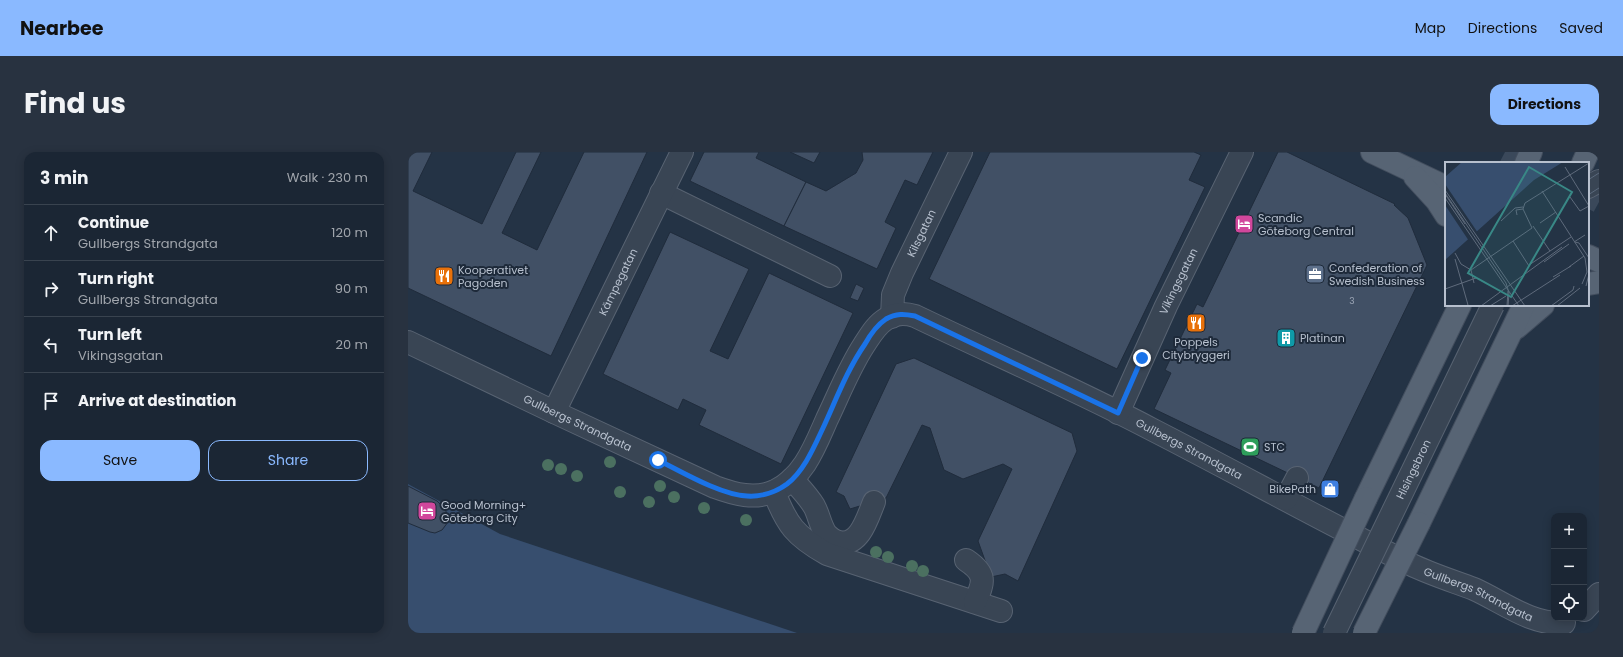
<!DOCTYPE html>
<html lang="en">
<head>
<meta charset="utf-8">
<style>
	body { margin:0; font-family:Poppins,sans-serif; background:#283240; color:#f1f3f6 }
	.controls { position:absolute; right:12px; bottom:12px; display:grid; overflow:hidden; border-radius:8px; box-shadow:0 2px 10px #0003 }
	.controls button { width:36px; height:36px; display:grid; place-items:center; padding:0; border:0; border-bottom:1px solid #39434f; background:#1b2634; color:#f1f3f6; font:20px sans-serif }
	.stop { position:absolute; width:12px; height:12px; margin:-9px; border:3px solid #1a73e8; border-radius:50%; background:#fff }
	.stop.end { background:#1a73e8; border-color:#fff; box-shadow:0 1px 4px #0008 }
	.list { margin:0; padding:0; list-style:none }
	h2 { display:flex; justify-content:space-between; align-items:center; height:52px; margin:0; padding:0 16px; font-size:17px }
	h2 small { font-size:13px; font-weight:400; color:#a0a5ac }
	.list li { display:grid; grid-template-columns:26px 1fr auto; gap:12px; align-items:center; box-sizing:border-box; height:56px; padding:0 16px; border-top:1px solid #39434f }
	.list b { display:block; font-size:15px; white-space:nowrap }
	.list p { margin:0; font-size:13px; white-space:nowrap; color:#a0a5ac }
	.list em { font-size:13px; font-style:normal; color:#a0a5ac }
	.actions { display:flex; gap:8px; padding:12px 16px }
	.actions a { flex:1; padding:9px 0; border:1px solid #8ab9ff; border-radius:12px; text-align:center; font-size:14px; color:#8ab9ff }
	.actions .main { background:#8ab9ff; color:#111 }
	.icon { flex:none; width:22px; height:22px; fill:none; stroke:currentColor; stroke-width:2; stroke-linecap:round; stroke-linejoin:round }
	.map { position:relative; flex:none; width:1191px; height:481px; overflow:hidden; border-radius:12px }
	header { display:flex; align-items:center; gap:24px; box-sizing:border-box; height:56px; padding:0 20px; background:#8ab9ff; color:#111 }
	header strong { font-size:19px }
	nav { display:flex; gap:22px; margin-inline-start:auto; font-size:14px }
	.intro { display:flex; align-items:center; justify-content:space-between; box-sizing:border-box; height:96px; padding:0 24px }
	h1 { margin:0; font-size:28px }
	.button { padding:10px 18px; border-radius:12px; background:#8ab9ff; color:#111; font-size:14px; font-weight:700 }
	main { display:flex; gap:24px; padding:0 24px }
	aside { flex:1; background:#1b2634; border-radius:12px; box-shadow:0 2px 10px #0003 }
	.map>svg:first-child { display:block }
	.water { fill:#374e6e }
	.building { fill:#415065; stroke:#202c3c }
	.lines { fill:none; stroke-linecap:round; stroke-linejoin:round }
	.highway-tunnel { stroke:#3a485a; stroke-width:22; stroke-dasharray:22 11; stroke-linecap:butt }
	.minor-casing { stroke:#586372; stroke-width:24 }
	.major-casing { stroke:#434e5e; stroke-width:24 }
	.minor { stroke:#394554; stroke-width:22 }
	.major { stroke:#576474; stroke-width:22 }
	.tram { stroke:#5b697c; stroke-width:1 }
	.minor-bridge-casing { stroke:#586372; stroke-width:24; stroke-linecap:butt }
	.major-bridge-casing { stroke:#434e5e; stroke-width:24; stroke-linecap:butt }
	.minor-bridge { stroke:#394554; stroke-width:22 }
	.major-bridge { stroke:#576474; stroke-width:22 }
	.tree { fill:#4b7060 }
	.route { stroke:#1a73e8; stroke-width:5 }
	.labels { text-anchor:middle; stroke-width:4; stroke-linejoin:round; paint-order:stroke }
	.number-label { font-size:9px; fill:#9aa4b4 }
	.poi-label { font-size:11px; fill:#b7c0ce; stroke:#1e2a3a; text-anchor:start }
	.street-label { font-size:11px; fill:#b7c0ce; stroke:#1e2a3a }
	.inset-road { fill:none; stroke:#5f6b7c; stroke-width:1 }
	.view { fill:#398886; fill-opacity:0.15; stroke:#398886; stroke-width:2 }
	.inset-edge { fill:none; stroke:#b7c0ce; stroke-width:2 }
</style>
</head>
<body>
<header>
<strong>Nearbee</strong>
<nav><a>Map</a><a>Directions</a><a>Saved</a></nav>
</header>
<div class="intro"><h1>Find us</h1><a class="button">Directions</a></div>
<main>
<aside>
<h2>3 min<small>Walk · 230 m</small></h2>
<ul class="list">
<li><svg class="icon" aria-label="ahead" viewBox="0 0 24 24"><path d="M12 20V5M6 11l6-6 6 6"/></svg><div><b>Continue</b><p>Gullbergs Strandgata</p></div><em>120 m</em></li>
<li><svg class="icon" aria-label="right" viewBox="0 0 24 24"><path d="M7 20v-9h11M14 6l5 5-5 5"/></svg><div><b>Turn right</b><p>Gullbergs Strandgata</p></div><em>90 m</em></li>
<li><svg class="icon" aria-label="left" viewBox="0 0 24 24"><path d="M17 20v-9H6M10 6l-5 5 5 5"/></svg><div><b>Turn left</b><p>Vikingsgatan</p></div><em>20 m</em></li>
<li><svg class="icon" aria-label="arrive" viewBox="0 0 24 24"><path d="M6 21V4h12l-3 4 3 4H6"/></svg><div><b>Arrive at destination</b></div></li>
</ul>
<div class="actions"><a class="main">Save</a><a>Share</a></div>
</aside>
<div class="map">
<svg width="1191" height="481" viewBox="0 0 1191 481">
	<rect width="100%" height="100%" fill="#243345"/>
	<path class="water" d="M0,332L92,382L389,481H0Z"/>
	<g class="building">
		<path d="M0,0H24L5,39L74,72L108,0H133L94,81L129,98L176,0H239L143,204L0,136Z"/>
		<path d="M296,0H351L348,6L398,30L376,74L282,29Z"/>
		<path d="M382,0H412L406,11Z"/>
		<path d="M454,0H525L509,33L497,28L477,70L488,76L469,117L376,74L398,30L418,39L448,21L455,8Z"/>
		<path d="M582,0H786L793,3L781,28L797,35L709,217L521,127Z"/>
		<path d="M870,0H879L987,52L986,53L1000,66L1019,113L911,336L746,257L763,221L757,218L789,152L795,155Z"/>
		<path d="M262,80L341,117L302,199L320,207L361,121L445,161L373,312L291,273L298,258L275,247L270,258L195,222Z"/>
		<path d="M448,132L456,136L450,149L442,146Z"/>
		<path d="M506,206L664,281L669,299L610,429L597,422L583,425L570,389L604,317L595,312L555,327L536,318L522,276L514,273L478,346L442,357L436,344L428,340L488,212Z"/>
		<path d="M0,334L29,349L37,357L39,362L40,370L34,378L27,381L22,380L0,371Z"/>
	</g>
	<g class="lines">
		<g class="highway-tunnel">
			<path d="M1097,0L1118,11"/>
			<path d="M1180,44L1191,50"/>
		</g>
		<g class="minor-casing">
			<g id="minor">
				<path d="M1180,35L1191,29"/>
				<path d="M253,41L422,124"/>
				<path id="s1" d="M484,165L485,143L494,121L553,0"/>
				<path id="s2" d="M0,190L146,260L307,335C326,342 347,348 367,339C396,325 407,294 419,267C431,242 441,216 456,193C462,184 468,173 478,167C487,161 497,161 507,164C586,202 667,237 745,278C831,322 915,369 1002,412C1022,422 1045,429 1066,437C1095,450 1123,473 1156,471"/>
				<path id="s3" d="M146,260L274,0"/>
				<path id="s4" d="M710,261L758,154L834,0"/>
				<path d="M384,327C392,336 400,344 406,354C411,363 412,373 418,382C422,386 426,389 431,390C452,395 460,364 466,350"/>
				<path d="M366,340C379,373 387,384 419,402L593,459"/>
				<path d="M878,347L889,326"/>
				<path d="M558,408C579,422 576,430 567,450"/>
				<path d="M1176,458L1191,442"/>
			</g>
		</g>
		<g class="major-casing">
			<g id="major">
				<path d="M964,0L1038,35"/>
				<path d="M1118,11L1123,0"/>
				<path d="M1175,11L1180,0"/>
				<path d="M1007,25L1029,49L1038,63"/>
				<path d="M1180,104L1191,109"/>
				<path d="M1180,132L1191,130"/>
				<path d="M1108,176L1135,153"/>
				<path d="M958,346L1052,153"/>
				<path d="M1011,371L1116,153"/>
			</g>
		</g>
		<use href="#minor" class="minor"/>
		<use href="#major" class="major"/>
		<g class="tram">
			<path d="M1180,28L1191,21"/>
			<path d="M1180,43L1191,36"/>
			<path d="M919,481L1078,153"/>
			<path d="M932,481L1092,153"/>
		</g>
		<g class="minor-bridge-casing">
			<g id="minor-bridge">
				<path id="s5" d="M926,481L1085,153"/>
			</g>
		</g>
		<g class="major-bridge-casing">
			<g id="major-bridge">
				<path d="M895,481L958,346"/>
				<path d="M956,481L1011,371"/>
			</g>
		</g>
		<use href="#minor-bridge" class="minor-bridge"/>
		<use href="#major-bridge" class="major-bridge"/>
	</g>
	<g class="tree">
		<circle cx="202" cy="310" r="6"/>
		<circle cx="140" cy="313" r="6"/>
		<circle cx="153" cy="317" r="6"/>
		<circle cx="169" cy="324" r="6"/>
		<circle cx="252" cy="334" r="6"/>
		<circle cx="212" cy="340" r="6"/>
		<circle cx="266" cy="345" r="6"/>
		<circle cx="241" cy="350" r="6"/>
		<circle cx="296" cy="356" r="6"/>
		<circle cx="338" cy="368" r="6"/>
		<circle cx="468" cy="400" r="6"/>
		<circle cx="480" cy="405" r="6"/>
		<circle cx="504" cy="414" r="6"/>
		<circle cx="515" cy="419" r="6"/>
	</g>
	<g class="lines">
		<path class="route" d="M250,308C274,320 313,343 339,344C353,345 368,340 379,332C396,319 406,295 415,276C428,248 439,218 457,192C462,183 469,173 478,167C488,161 497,162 507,164L710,261L734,206"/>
	</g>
	<defs>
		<g id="hotel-square" transform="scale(1)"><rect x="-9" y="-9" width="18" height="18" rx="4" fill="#d1479c" stroke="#1e2a3a"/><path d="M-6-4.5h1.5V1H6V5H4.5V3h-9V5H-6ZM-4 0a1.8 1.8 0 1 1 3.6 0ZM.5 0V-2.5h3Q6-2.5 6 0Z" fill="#fff"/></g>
		<g id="office-square" transform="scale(1)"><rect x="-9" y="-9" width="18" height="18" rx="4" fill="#5c6f8a" stroke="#1e2a3a"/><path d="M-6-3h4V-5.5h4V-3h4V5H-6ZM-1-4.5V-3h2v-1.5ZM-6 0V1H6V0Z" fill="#fff"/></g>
		<g id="restaurant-square" transform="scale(1)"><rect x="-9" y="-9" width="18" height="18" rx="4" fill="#e8710a" stroke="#1e2a3a"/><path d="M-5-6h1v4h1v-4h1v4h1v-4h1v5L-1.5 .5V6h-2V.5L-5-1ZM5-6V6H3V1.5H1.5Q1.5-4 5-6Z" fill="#fff"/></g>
		<g id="building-square" transform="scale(1)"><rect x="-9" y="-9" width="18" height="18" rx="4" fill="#0f9aa8" stroke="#1e2a3a"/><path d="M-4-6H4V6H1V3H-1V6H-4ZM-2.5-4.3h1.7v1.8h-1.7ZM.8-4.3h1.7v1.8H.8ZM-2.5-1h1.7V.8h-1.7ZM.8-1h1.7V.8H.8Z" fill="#fff"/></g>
		<g id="stadium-square" transform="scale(1)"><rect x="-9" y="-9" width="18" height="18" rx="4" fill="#2e9e5b" stroke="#1e2a3a"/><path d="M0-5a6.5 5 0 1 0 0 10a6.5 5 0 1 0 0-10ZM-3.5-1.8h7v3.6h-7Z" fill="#fff"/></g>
		<g id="shop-square" transform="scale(1)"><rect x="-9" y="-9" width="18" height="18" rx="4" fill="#3f7fe0" stroke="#1e2a3a"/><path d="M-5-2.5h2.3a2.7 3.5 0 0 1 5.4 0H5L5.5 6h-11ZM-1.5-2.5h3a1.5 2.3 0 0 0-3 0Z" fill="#fff"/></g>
	</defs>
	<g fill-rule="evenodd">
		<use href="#hotel-square" x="836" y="72"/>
		<use href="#office-square" x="907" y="122"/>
		<use href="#restaurant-square" x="36" y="124"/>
		<use href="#restaurant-square" x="788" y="171"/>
		<use href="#building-square" x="878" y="186"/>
		<use href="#stadium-square" x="842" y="295"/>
		<use href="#shop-square" x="922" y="337"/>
		<use href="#hotel-square" x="19" y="359"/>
	</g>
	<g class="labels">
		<g class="number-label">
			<text x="944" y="152">3</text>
		</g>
		<g class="poi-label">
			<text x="850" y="70">Scandic<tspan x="850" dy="13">Göteborg Central</tspan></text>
			<text x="921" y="120">Confederation of<tspan x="921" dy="13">Swedish Business</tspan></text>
			<text x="50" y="122">Kooperativet<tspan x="50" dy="13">Pagoden</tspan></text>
			<text x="892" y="190">Platinan</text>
			<text x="788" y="194" text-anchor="middle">Poppels<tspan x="788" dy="13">Citybryggeri</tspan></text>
			<text x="856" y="299">STC</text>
			<text x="908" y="341" text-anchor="end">BikePath</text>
			<text x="33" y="357">Good Morning+<tspan x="33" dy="13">Göteborg City</tspan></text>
		</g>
		<g class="street-label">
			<text dy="4" stroke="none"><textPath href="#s1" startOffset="90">Kilsgatan</textPath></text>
			<text dy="4" stroke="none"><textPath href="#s4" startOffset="145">Vikingsgatan</textPath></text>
			<text dy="4" stroke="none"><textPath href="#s3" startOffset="145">Kämpegatan</textPath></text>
			<text dy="4" stroke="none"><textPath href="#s2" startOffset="188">Gullbergs Strandgata</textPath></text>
			<text dy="4" stroke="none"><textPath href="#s2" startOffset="944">Gullbergs Strandgata</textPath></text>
			<text dy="4" stroke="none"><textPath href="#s5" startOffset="182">Hisingsbron</textPath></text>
			<text dy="4" stroke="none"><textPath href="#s2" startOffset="1268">Gullbergs Strandgata</textPath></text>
		</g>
	</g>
	<g transform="translate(1037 10)">
		<rect width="144" height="144" fill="#243345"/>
		<path d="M17,0H118L89,18L0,98V15Z" fill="#374e6e"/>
		<path d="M0,22L33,71L24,79L0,43Z" fill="#243345"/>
		<path class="inset-road" d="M120,5L144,44M0,28L80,144M97,29L140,96L142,110L137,122M0,31L61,121L64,131L63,144M0,32L20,62M125,35L135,49L144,44M0,36L74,144M72,53L71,48L78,47M56,59L70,46L78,45M95,61L111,50M88,64L105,89M68,79L84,104M129,80L140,73M130,80L134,81L144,96M10,91L16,102L26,108M10,97L23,143L21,144M99,100L124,82M84,103L126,75M124,105L139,94M26,108L87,66L78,47L80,41L144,1M26,108L29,121M108,115L126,104M141,124L144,112M0,127L31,116M36,144L117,85M45,144L61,134M62,144L63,129M67,144L115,113M106,144L128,128L129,124M112,144L135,126"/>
		<path class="view" d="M84,5L127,30L66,135L23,111Z"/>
		<rect width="144" height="144" class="inset-edge"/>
	</g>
</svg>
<div class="controls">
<button>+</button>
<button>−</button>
<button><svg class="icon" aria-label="locate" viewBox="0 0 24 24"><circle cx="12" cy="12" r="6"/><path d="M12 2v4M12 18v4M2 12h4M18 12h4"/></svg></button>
</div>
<div class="stop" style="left:250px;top:308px"></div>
<div class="stop end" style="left:734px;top:206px"></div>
</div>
</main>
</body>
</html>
